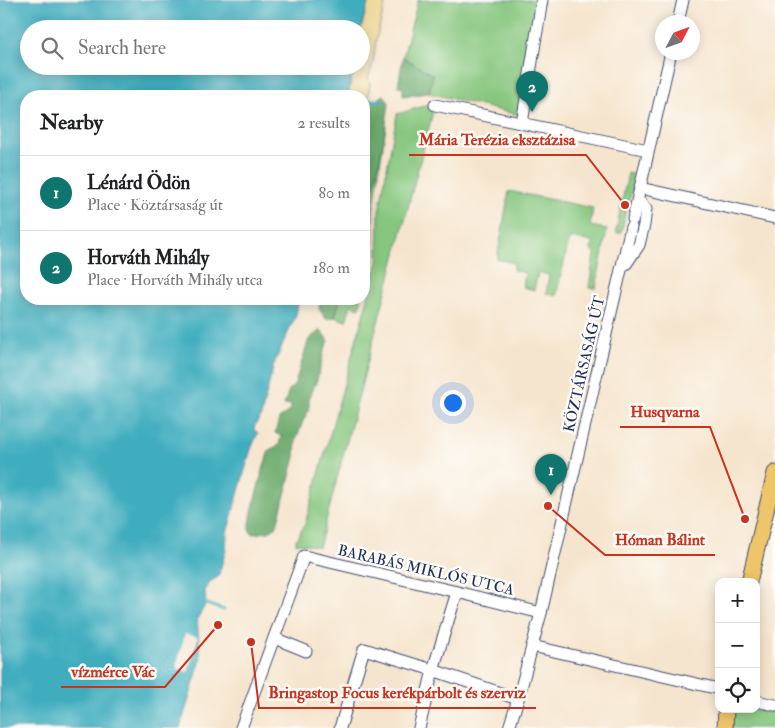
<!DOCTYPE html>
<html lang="en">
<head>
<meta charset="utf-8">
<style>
	body { margin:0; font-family:"IM FELL Double Pica",serif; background:#f6f6f6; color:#202124 }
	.controls { position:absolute; right:15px; bottom:15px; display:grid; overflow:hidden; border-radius:10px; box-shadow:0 2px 12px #0003 }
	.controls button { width:45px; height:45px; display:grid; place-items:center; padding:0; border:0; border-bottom:1px solid #e0e0e0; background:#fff; color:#202124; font:25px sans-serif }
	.compass { position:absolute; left:655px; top:15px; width:45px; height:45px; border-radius:50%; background:#fff; box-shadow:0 2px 12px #0003; rotate:49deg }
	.you { position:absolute; left:452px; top:402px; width:18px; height:18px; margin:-12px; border:4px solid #fff; border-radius:50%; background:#1a73e8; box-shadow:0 0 0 8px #1a73e833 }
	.badge { display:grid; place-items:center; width:32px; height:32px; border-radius:50%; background:#0f766e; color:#fff; font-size:16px; font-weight:700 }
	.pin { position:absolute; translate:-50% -41px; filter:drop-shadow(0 1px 2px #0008) }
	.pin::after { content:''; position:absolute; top:26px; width:18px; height:15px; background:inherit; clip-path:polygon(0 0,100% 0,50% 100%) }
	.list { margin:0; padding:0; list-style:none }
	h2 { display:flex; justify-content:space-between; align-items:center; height:65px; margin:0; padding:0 20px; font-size:21px }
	h2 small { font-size:16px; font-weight:400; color:#757577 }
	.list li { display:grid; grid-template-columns:32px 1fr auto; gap:15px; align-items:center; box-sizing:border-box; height:75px; padding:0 20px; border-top:1px solid #e0e0e0 }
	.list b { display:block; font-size:19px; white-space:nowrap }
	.list p { margin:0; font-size:16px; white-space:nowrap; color:#757577 }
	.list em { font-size:16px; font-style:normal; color:#757577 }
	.icon { flex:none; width:28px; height:28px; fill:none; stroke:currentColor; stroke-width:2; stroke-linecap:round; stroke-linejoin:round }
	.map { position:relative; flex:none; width:775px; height:728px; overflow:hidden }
	.search { position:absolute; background:#fff; box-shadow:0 2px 12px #0003; left:20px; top:20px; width:350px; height:55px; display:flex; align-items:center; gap:12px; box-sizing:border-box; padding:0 18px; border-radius:28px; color:#757577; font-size:19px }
	.panel { position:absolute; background:#fff; box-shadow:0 2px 12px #0003; left:20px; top:90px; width:350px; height:215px; border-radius:20px }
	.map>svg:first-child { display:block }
	.green { fill:#86c67e; stroke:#507a6e }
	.forest { fill:#6cab6d; stroke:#446d66 }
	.sand { fill:#eeda9e; stroke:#84847e }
	.water { fill:#40adbe; stroke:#2e6e8e }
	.pier { fill:#f6e5ce }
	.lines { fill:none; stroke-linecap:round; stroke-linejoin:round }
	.stream { stroke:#40adbe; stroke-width:3 }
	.minor-casing { stroke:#3c4a6f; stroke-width:13 }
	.major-casing { stroke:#3c4a6f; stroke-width:17 }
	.minor { stroke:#fff; stroke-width:11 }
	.major { stroke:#eec569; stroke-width:15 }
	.labels { text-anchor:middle; stroke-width:5; stroke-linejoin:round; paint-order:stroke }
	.street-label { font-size:15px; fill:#1b2f5e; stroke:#fdfcf7 }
	.leader { fill:none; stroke:#c8321e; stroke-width:2 }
	.callout-dot { fill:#c8321e; stroke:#fdfcf7; stroke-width:2 }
	.callout-label { font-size:16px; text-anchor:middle; font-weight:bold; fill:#c8321e; stroke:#fdfcf7; stroke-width:5; stroke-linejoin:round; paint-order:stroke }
</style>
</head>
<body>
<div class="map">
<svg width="775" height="728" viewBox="0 0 775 728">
	<rect width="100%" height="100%" fill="#fdfcf7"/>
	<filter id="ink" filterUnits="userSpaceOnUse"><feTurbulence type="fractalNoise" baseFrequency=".02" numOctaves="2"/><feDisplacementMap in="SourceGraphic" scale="10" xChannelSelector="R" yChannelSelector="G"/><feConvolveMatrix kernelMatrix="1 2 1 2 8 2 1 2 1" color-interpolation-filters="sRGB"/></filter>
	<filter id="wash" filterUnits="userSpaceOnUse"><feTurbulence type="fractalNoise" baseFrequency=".0096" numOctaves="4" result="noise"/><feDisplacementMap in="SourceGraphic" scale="20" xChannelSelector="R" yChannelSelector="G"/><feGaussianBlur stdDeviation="1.12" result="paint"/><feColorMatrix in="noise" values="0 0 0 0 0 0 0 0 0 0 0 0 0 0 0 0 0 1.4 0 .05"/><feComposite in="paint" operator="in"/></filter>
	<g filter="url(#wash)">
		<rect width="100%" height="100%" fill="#f6e5ce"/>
		<g class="green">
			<path d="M418,0H537L518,115L429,93L433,75L403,57Z"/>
			<path d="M427,105L434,108L320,544L319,547L298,543L296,544V540L305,524L378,262L379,211L397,114Z"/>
			<path d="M386,126L373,212V262L364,293V216L376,177Z"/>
			<path d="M628,173L635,175L632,191L626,209L622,230L621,233H617L616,231Z"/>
			<path d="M509,191L593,208L590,226L607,229L596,288H589L594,254L591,250L592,242L570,237L556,296L546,293L549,275L538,273L534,290L523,287L525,273L513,270L514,263L497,259Z"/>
			<path d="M340,299H362L359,308L351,305L346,321L335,317Z"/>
			<path d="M732,709H756L775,713V728H731Z"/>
		</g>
		<g class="forest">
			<path d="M403,57L433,75L429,93L403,96V88L398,86Z"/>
			<path d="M384,95L389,103C384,141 377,180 364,216V99L376,100Z"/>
			<path d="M320,299H340L335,317L326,319L319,309Z"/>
			<path d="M320,330L329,341L324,351L317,380L309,399V410L303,421L296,440L295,457L277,525L269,532L252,534L249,529C253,502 261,476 269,450L279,445L281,436L275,433L279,419L290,410L292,405H284L289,390L294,386L309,339Z"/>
		</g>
		<path class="sand" d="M369,0H386L376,40L373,62L368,78L370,83L368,99H364V96H348L354,66H361V29Z"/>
		<path class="water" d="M0,0H369L361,29H29V66H354L348,96H26V299H299L296,315L274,364L261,416L255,425L254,430L258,433L251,449L227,533L226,550L218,577L211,581L205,590L206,604L197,619L201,660L180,728H0Z"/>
		<path class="pier" d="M185,634L198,637L188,672L176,668Z"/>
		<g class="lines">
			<g class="stream">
				<path d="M364,99L384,101"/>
				<path d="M206,604L224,610"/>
			</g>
		</g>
	</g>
	<g filter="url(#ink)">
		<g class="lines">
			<g class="minor-casing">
				<g id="minor">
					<path d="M678,22L683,0"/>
					<path d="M435,105L648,150"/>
					<path d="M522,123L542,0"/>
					<path d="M640,188L775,218"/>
					<path d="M633,219L671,52"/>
					<path d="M626,264L639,245L644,225L646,209L638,200"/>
					<path d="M274,638L306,651"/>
					<path d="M532,646L719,689"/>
					<path d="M756,701L775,705"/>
					<path d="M241,728L304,556L457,592L541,613"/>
					<path d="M340,728L364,649L433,670L518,699"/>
					<path d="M419,728L433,670L457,592"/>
					<path d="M509,728L518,699L541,613L631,227"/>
				</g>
			</g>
			<g class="major-casing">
				<g id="major">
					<path d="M749,582L775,473"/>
					<path d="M725,728L726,709"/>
				</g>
			</g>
			<use href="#minor" class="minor"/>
			<use href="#major" class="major"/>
		</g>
	</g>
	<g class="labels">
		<g class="street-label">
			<text transform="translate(584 364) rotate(-77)" y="5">KÖZTÁRSASÁG ÚT</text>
			<text transform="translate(426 570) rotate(13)" y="5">BARABÁS MIKLÓS UTCA</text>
		</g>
	</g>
	<path class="leader" d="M625 205L586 155H409M745 519L710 427H620M548 506L605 555H715M218 625L165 687H61M251 642L259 708H536"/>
	<g class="callout-dot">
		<circle cx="625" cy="205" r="5"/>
		<circle cx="745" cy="519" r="5"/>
		<circle cx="548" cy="506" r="5"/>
		<circle cx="218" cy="625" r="5"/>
		<circle cx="251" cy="642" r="5"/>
	</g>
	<g class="callout-label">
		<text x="497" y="145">Mária Terézia eksztázisa</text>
		<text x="665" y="417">Husqvarna</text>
		<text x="660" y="545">Hóman Bálint</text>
		<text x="113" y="677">vízmérce Vác</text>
		<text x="397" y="698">Bringastop Focus kerékpárbolt és szerviz</text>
	</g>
</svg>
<div class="controls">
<button>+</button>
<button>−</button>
<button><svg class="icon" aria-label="locate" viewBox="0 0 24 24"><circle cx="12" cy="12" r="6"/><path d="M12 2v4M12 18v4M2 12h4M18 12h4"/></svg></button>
</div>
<svg class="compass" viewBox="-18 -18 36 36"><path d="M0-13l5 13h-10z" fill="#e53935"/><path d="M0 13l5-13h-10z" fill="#757577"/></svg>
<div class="you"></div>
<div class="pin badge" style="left:551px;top:495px">1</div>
<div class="pin badge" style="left:532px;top:112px">2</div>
<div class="search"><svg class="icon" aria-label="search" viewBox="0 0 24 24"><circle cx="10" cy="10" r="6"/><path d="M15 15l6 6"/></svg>Search here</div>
<section class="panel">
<h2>Nearby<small>2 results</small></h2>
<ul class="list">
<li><span class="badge">1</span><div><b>Lénárd Ödön</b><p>Place · Köztársaság út</p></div><em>80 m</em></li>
<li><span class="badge">2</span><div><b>Horváth Mihály</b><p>Place · Horváth Mihály utca</p></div><em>180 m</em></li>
</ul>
</section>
</div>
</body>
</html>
